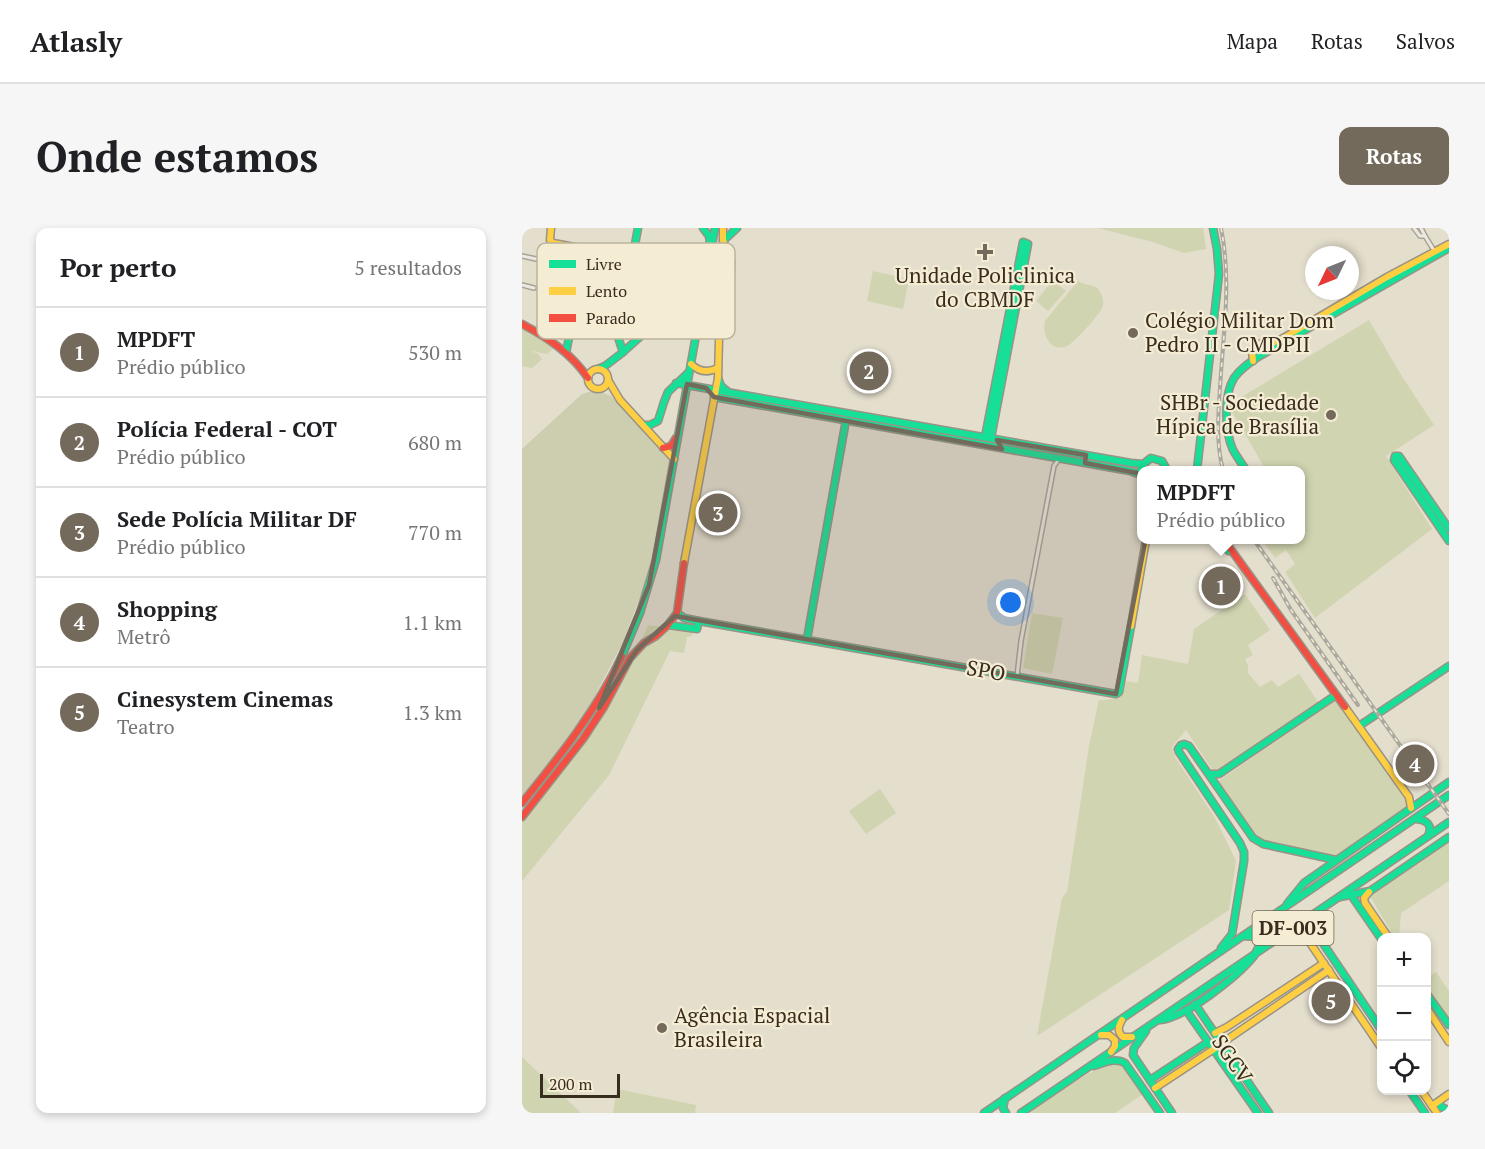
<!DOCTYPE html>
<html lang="pt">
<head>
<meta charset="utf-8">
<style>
	body { margin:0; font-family:"PT Serif",serif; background:#f6f6f6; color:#202124 }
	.controls { position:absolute; right:18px; bottom:18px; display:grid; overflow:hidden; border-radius:12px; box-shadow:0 3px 9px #0003 }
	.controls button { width:54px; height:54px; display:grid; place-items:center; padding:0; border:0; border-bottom:2px solid #e0e0e0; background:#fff; color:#202124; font:30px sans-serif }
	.compass { position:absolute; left:783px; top:18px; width:54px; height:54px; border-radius:50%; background:#fff; box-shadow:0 3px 9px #0003; rotate:227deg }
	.scale { position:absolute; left:18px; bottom:15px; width:80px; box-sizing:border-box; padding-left:6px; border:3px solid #382c1e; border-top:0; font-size:16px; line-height:21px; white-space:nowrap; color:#382c1e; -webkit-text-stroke:4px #f5edd3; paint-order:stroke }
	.you { position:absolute; left:489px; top:375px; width:21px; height:21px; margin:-15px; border:4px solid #fff; border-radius:50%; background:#1a73e8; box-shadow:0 0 0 9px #1a73e833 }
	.badge { display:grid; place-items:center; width:39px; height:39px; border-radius:50%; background:#746a5b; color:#fff; font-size:20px; font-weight:700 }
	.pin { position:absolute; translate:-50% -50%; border:3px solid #fff; box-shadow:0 2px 6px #0006 }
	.popup { position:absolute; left:615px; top:238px; width:168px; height:78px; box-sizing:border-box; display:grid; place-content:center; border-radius:12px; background:#fff; filter:drop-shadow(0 2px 4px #0005); font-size:20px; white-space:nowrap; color:#757577 }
	.popup b { font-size:22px; color:#202124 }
	.popup::after { content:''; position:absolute; left:50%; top:100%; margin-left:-12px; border:12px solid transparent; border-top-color:#fff }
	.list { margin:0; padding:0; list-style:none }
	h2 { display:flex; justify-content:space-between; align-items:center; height:78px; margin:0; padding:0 24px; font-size:26px }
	h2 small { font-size:20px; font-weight:400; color:#757577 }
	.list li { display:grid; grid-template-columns:39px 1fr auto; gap:18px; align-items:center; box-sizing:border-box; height:90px; padding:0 24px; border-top:2px solid #e0e0e0 }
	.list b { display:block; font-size:22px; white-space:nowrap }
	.list p { margin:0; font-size:20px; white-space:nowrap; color:#757577 }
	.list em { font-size:20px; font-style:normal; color:#757577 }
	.icon { flex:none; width:33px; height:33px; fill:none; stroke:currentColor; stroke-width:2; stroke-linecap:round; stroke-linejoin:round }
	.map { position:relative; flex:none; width:927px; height:885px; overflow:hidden; border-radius:12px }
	header { display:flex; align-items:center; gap:36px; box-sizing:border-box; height:84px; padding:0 30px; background:#fff; border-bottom:2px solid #e0e0e0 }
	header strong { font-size:28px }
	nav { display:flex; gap:33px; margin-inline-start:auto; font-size:21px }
	.intro { display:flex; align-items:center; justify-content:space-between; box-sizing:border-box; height:144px; padding:0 36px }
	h1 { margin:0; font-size:42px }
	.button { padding:15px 27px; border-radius:12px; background:#746a5b; color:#fff; font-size:21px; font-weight:700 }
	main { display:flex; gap:36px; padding:0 36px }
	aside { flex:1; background:#fff; border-radius:12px; box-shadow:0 3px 9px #0003 }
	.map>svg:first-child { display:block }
	.green { fill:#d1d4b0 }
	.cemetery { fill:#ccceaf }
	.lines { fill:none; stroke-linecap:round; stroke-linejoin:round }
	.street-casing { stroke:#a9a396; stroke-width:6 }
	.fast-casing { stroke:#999286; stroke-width:9 }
	.slow-casing { stroke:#999286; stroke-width:9 }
	.jam-casing { stroke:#999286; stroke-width:9 }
	.street { stroke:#ece8df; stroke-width:3 }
	.fast { stroke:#16e098; stroke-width:6 }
	.slow { stroke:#ffcf43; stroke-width:6 }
	.jam { stroke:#f24e42; stroke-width:6 }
	.rail-casing { stroke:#aba89f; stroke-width:4 }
	.rail { stroke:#f5edd3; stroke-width:1.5; stroke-dasharray:4.5; stroke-linecap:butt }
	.marked { fill:#746a5b; fill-opacity:0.2; stroke:#746a5b; stroke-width:4.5; stroke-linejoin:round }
	.poi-dot { fill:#746a5b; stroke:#f5edd3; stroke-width:2 }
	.labels { text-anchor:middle; stroke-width:4.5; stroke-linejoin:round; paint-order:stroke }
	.shield { fill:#f5edd3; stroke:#716654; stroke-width:1.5 }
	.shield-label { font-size:20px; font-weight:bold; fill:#382c1e }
	.poi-label { font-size:21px; fill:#382c1e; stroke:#f5edd3; text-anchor:start }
	.street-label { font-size:21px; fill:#382c1e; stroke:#f5edd3 }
	.key { fill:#f5edd3; stroke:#bcb39d; stroke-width:1.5 }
	.key-label { font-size:16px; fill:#382c1e }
</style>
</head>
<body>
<header>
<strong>Atlasly</strong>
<nav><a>Mapa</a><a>Rotas</a><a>Salvos</a></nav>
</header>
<div class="intro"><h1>Onde estamos</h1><a class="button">Rotas</a></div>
<main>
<aside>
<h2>Por perto<small>5 resultados</small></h2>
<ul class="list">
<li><span class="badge">1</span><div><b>MPDFT</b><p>Prédio público</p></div><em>530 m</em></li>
<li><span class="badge">2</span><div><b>Polícia Federal - COT</b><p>Prédio público</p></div><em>680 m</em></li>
<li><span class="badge">3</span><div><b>Sede Polícia Militar DF</b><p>Prédio público</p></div><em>770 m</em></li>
<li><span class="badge">4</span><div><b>Shopping</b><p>Metrô</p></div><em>1.1 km</em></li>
<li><span class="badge">5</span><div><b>Cinesystem Cinemas</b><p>Teatro</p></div><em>1.3 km</em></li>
</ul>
</aside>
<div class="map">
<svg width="927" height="885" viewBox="0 0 927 885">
	<rect width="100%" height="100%" fill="#e4decd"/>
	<g class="green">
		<path d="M576,0H681L684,21L662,25L631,14Z"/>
		<path d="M64,21L111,30L106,54L59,47Z"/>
		<path d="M34,28L45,30V33L53,34L52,42L44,44L51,46L45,75H38L37,77L45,79L44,87L35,85L34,87L25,85V82L16,81L25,30L33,32Z"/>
		<path d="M351,43L387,51L381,81L345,73Z"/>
		<path d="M531,52L544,63L526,83L514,73Z"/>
		<path d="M556,53C563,58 571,55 577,62C580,67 583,74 580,80C578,86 551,116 545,118C528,125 520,106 523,93Z"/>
		<path d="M847,92L879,147L912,197L864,228L910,301L793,390L763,344L773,336L764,322L753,330L740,312H778V242H744L706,177Z"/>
		<path d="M0,100L32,120L25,126L10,123V124L15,125L20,131L10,140L0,138Z"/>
		<path d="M723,366L748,402L726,417L731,427L723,431L726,437V445L738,459L750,452L756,459L777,446L797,475L693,546L664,502L650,519L653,529L693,590L714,633L707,682L515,808L540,670L545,664L567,518L577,472H584L598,469L603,453L616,455L620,427L666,436L672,401Z"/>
		<path d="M510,385L541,390L530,446L501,440Z"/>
		<path d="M126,397L171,402L170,408L165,409L162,425L148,423L87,547L0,653V592L56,519L117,419Z"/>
		<path d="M814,472L886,571V578L815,628L811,629L739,613L734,609L698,556V552Z"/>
		<path d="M358,561L374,585L344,606L327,583Z"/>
		<path d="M927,612V653L879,685L877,709H872L848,668Z"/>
		<path d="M914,744L927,763V793L905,763V750Z"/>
		<path d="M0,829L59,885H0Z"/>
		<path d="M592,834C606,839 613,854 621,866L593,885H509L515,877L566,846Z"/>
		<path d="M95,861L174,877L173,885H91Z"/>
	</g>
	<path class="cemetery" d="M70,163L79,164L89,168L149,234L125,352L100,416L67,479L47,510L7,563L0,570V221L60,166Z"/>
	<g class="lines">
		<g class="street-casing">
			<g id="street">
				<path d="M892,0L898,8H903L913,24"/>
				<path d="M899,0L903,8"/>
				<path d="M0,28L14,31"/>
				<path d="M0,57L12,60"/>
				<path d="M495,448L499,413L532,238L537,231"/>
			</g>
		</g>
		<g class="fast-casing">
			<g id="fast">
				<path d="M181,0L187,8L188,15"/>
				<path d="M201,13L215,0"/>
				<path d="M59,47L98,55L106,54"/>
				<path d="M101,124L96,109L116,0"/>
				<path d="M44,125L64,21"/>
				<path d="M76,141L83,138L100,125L158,73L166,69L181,68"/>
				<path d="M196,150L199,158L205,163"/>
				<path d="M154,155L193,162"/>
				<path d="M193,162L609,235L621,236"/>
				<path d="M192,169L608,243L619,247"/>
				<path d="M121,197H128L136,193L142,174L146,164L167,144"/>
				<path d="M463,209L501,14L506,16L469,210"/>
				<path d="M675,242L697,46L695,21L691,0"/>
				<path d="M724,242C720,236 715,229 711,222C703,204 701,168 712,150C718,141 727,135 736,129L927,20"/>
				<path d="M619,248C617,239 622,235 629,230L640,233L645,242"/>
				<path d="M927,301L877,228H873L872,232L927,313"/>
				<path d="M692,312L707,323"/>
				<path d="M155,385L162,390L177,393L594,466L597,464L609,398"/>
				<path d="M146,397L175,401L177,393"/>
				<path d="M285,411L324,192"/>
				<path d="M100,428L118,385L134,332L193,0"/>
				<path d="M837,498L927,438"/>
				<path d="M687,546H697L814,467"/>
				<path d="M894,591C905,592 911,597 906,608"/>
				<path d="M829,667L860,712"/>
				<path d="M818,669L848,663L927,609"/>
				<path d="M765,676L782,655L927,554"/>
				<path d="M796,685L791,698L794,705L860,803"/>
				<path d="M721,708L734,709L738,716L733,726"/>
				<path d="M699,720L710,706L722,633V624L718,615L657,524L656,521L659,517L662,516L667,518L731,610L741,616L814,632"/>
				<path d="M904,765L927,797"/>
				<path d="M673,776L747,885"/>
				<path d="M664,782L736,885"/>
				<path d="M638,792C663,790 716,748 732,728"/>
				<path d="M624,803L612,820L611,827L650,885"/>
				<path d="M572,838C582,835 593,829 603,835L638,885"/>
				<path d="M628,852L686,814"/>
				<path d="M887,862L903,885"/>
				<path d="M483,870L481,880L484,885"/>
				<path d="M917,873L919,879L924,881"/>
				<path d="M462,885L927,567"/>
				<path d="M499,885L927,594"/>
			</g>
		</g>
		<g class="slow-casing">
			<g id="slow">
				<path d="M29,0L28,12L31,15L111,30"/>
				<path d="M731,133L730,122L734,116L750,115L758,112L865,49L927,16"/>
				<path d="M169,136C177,144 186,145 196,140"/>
				<circle cx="76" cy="151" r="10"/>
				<path d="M86,152L98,172L152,231"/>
				<path d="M162,335L196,150L197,111L208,61L209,35L201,12V0"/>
				<path d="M609,398L624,312"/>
				<path d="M823,479L887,569L889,580"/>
				<path d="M847,664L842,670L843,675L867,710"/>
				<path d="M763,707L776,706L784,709L860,821"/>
				<path d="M904,779L927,814"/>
				<path d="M600,792C596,799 595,803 601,809H610"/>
				<path d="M693,805L705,799L802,735"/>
				<path d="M579,807H587L593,812V818L589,824"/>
				<path d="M700,815L807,742"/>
				<path d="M633,860L692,821"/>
				<path d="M899,862L915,885"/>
				<path d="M910,878L927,866"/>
			</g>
		</g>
		<g class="jam-casing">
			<g id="jam">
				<path d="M0,96C26,110 49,125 66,150"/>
				<path d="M141,220L149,218L154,210"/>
				<path d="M702,312L823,479"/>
				<path d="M0,575C37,529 75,482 100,428"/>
				<path d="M0,589L61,511L82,479L108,430L122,415L134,408L146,397L155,385L162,335"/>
			</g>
		</g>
		<use href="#street" class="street"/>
		<use href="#fast" class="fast"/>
		<use href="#slow" class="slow"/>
		<use href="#jam" class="jam"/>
		<g class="rail-casing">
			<g id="rail">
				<path d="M699,0C710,53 701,107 698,160C696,188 694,215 701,242"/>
				<path d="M732,312L927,586"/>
				<path d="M751,350L769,382L836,477"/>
			</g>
		</g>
		<use href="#rail" class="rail"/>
	</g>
	<path class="marked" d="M165,156L184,160L192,169L480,221L475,212L564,227L563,235L615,245L633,262L594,466L153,388L115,422L77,480L127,357Z"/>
	<g class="poi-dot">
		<path d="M460 15h6v6h6v6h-6v6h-6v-6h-6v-6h6z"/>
		<circle cx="611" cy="105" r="6"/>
		<circle cx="809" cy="187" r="6"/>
		<circle cx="140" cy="800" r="6"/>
	</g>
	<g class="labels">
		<rect class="shield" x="730.5" y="683" width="81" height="34" rx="4.5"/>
		<g class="shield-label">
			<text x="771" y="707">DF-003</text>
		</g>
		<g class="poi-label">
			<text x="463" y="55" text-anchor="middle">Unidade Policlinica<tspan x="463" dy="24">do CBMDF</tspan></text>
			<text x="623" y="100">Colégio Militar Dom<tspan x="623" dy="24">Pedro II - CMDPII</tspan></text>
			<text x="797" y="182" text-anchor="end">SHBr - Sociedade<tspan x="797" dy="24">Hípica de Brasília</tspan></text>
			<text x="152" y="795">Agência Espacial<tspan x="152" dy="24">Brasileira</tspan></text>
		</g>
		<g class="street-label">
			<text transform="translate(464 443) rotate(10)" y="7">SPO</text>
			<text transform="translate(710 831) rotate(55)" y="7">SGCV</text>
		</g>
	</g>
	<rect x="15" y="15" width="198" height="96" rx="9" class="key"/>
	<rect x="27" y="32" width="27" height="8" fill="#16e098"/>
	<rect x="27" y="59" width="27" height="8" fill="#ffcf43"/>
	<rect x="27" y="86" width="27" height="8" fill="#f24e42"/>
	<g class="key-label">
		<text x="64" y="42">Livre</text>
		<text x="64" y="69">Lento</text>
		<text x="64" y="96">Parado</text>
	</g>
</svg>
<div class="controls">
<button>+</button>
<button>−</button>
<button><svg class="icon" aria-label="locate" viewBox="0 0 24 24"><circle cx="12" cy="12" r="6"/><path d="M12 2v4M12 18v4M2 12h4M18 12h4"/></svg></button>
</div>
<svg class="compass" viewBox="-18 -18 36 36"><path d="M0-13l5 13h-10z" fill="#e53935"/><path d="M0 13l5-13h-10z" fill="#757577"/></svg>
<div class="scale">200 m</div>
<div class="you"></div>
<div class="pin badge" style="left:699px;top:358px">1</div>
<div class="popup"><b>MPDFT</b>Prédio público</div>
<div class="pin badge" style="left:347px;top:143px">2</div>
<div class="pin badge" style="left:196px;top:285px">3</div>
<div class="pin badge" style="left:893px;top:536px">4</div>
<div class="pin badge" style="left:809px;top:773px">5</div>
</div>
</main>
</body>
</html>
